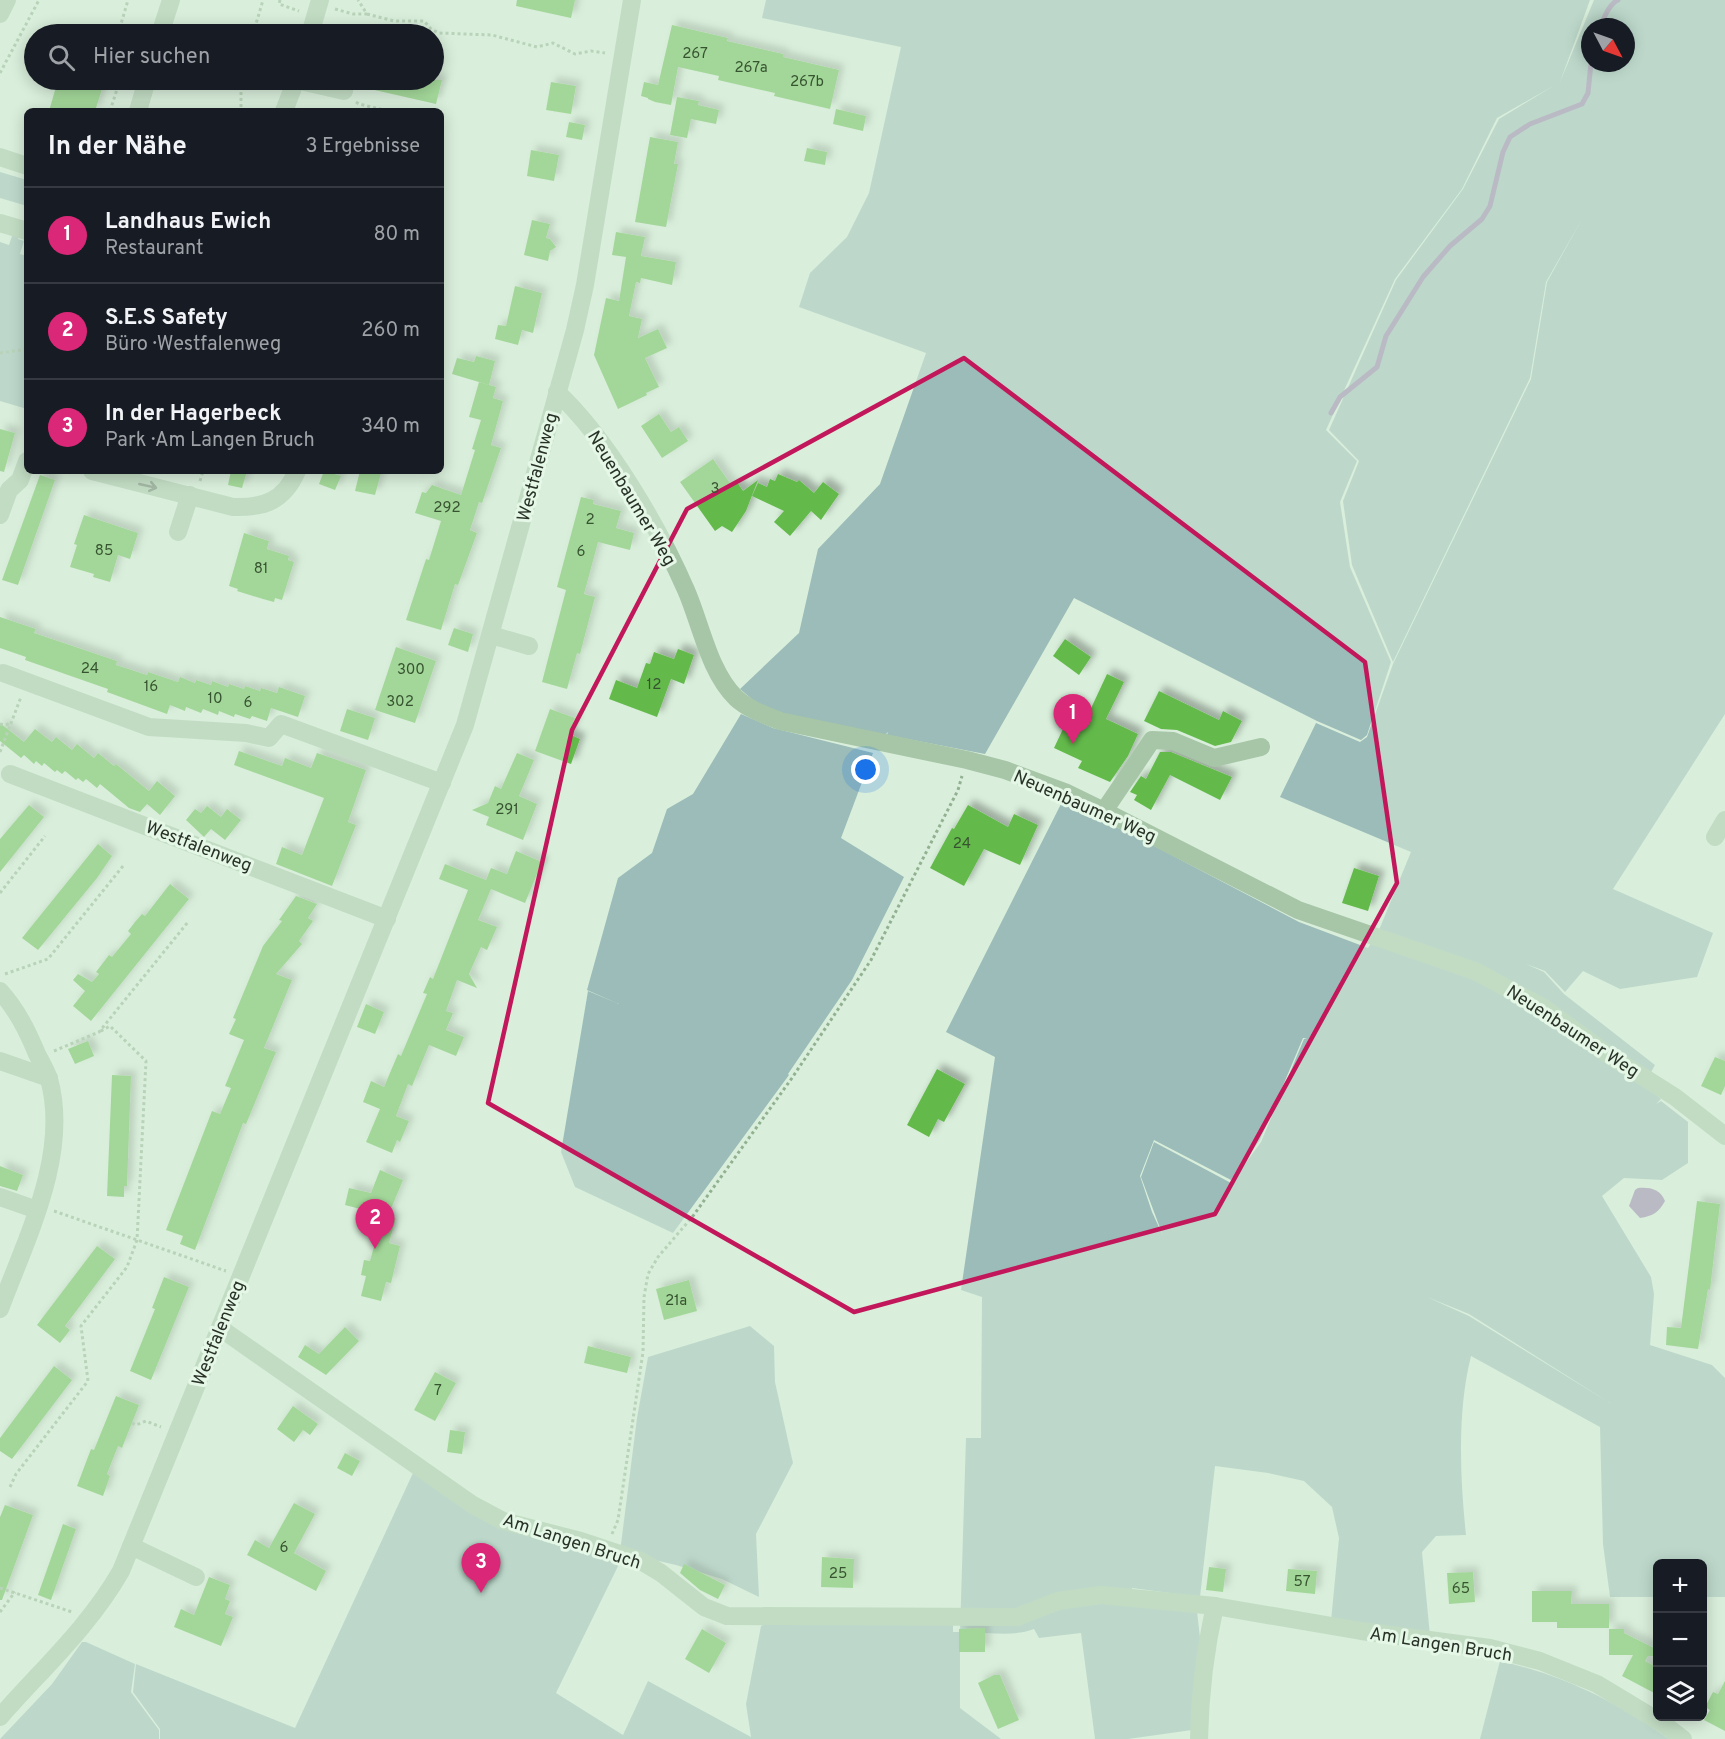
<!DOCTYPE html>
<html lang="de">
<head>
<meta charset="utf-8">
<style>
	body { margin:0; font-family:Overpass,sans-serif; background:#20242c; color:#f1f3f6 }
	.controls { position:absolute; right:18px; bottom:18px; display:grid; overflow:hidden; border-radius:9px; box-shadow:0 3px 15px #0003 }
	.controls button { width:54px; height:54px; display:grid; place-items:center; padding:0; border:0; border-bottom:2px solid #363941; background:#171b24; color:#f1f3f6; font:30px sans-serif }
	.compass { position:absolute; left:1581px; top:18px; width:54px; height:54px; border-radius:50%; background:#171b24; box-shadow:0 3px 15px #0003; rotate:131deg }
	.you { position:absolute; left:866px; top:770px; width:21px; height:21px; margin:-15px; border:4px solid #fff; border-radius:50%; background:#1a73e8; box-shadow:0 0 0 9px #1a73e833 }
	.badge { display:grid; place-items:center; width:39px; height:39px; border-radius:50%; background:#db2777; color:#fff; font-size:20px; font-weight:700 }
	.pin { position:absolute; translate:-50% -50px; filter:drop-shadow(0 2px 3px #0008) }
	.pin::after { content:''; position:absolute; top:32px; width:21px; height:18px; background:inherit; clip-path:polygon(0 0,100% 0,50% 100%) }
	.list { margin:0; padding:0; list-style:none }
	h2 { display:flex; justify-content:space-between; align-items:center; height:78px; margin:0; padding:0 24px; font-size:26px }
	h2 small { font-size:20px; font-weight:400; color:#9ea1a6 }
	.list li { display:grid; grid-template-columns:39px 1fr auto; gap:18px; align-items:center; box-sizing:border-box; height:96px; padding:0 24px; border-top:2px solid #363941 }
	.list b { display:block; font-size:22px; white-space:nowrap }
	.list p { margin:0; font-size:20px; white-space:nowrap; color:#9ea1a6 }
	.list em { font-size:20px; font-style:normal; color:#9ea1a6 }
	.icon { flex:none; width:33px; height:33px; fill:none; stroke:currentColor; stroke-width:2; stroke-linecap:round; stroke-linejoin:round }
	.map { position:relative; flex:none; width:1725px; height:1739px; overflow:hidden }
	.search { position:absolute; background:#171b24; box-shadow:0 3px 15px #0003; left:24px; top:24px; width:420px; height:66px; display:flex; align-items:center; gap:15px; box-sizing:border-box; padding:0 21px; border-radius:33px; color:#9ea1a6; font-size:22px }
	.panel { position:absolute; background:#171b24; box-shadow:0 3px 15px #0003; left:24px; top:108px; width:420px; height:366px; border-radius:9px }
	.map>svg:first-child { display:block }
	.green { fill:#9bbcb8; fill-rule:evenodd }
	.water { fill:#957ba9 }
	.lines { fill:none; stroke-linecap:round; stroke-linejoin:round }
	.stream { stroke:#957ba9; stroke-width:5 }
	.building { fill:#64ba4c; filter:url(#shadow) }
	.path { stroke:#92b191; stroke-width:3; stroke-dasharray:3 3; stroke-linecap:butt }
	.minor { stroke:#a7c5a7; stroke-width:18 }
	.oneway { stroke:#617461 }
	.marked { fill:none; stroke:#c2185b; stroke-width:4.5; stroke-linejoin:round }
	.labels { text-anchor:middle; stroke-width:6; stroke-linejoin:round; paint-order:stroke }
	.number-label { font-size:15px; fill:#375430 }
	.street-label { font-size:18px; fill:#283227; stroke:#e5f7e6 }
</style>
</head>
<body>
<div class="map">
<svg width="1725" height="1739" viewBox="0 0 1725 1739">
	<defs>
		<filter id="shadow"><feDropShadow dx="5.5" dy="-5.5" stdDeviation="3" flood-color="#0004"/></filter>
	</defs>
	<rect width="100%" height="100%" fill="#d9eedb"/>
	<g class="green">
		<path d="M766,0H1590L1560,82L1594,0H1725V714L1613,889L1713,933L1697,977L1620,989L1583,971L1565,992L1545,971L1526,964L1544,972L1564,994L1655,1065L1644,1085L1661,1099L1656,1104L1661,1101L1688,1122V1163L1662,1180L1624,1178L1602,1196L1651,1277L1654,1294L1650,1345L1712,1365L1725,1378V1597H1703L1702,1564H1658L1657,1597H1610L1603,1544L1600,1427L1471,1356C1457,1412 1460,1478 1466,1535L1436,1536L1422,1552L1430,1636L1331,1621L1339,1538L1332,1507L1304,1481L1268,1473L1215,1466L1200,1597L1132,1588L1135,1602L1197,1611L1200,1638L1192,1730L1128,1739H1095L1081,1633L1039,1638L1034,1629C1010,1638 985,1631 960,1632V1708L1001,1739H160V1729L133,1692L136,1664L295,1728L413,1473L446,1495L621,1560L556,1693L623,1735L648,1681L751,1737L746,1704L761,1626L774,1620L953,1623V1632H960L966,1438H981L982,1297L961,1290L995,1057L946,1032L1062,802L1135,836L1299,922L1368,948L1379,930L1411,852L1280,797L1316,723L1360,742L1367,737L1393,664L1531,379L1547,282L1582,219L1546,282L1530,378L1393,662L1352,565L1343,501L1359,461L1329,430L1396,280L1463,189L1499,119L1555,85L1497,118L1462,189L1395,279L1326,430L1357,461L1340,502L1350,567L1391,662L1367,735L1361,740L1317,721L1074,598L985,754L887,735L888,732L885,735L783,716L759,705L740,689L799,633L818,549L880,484L926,353L799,307L810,273L847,237L869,193L901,47L762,18ZM1590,27H1626V63H1590ZM1303,1038H1307L1304,1039L1261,1142L1231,1183L1154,1142L1141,1177L1163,1236L1152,1212L1140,1176L1154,1140L1231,1180L1260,1140ZM1427,1297L1469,1314L1610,1403L1469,1316Z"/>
		<path d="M0,172L27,180V206L0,198Z"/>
		<path d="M13,233L19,234L18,239L24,241L20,254L27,256V409L0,401V242L9,245Z"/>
		<path d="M741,714L773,728L873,753L841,838L904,877L852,980L788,1074L789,1075L673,1233L575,1187L561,1152L588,991L619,1004L587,990L618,878L652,853L667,809L693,794Z"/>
		<path d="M750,1326L774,1346L775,1382L793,1463L756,1534L759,1597L722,1579L676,1565L620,1552L637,1418L648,1357Z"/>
		<path d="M82,1642H86L135,1664L131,1692L159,1730V1739H0L52,1684Z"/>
		<path d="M1500,1661C1563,1675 1617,1702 1669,1739H1480Z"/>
	</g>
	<path class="water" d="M1638,1188C1650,1187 1660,1189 1665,1201C1659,1212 1653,1216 1640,1218L1629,1206L1635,1190Z"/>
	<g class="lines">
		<g class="stream">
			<path d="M1600,27C1604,18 1609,4 1618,0"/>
			<path d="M1331,413L1340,397L1377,367L1386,336L1423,277L1450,246L1482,219L1490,206L1503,152L1510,137L1530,124L1582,104L1588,93L1591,63"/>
		</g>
	</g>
	<g class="building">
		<path d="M517,0H575L571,18L516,6Z"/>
		<path d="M672,25L728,38L727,41L783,54V57L839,70L830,109L774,96L775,93L718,80L719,76L678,67L671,105L655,102L648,99V98L641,96L644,82L658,85Z"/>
		<path d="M58,80H105L95,111H49Z"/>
		<path d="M358,80H442L436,104L357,86Z"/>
		<path d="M551,82L576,86L571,114L546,110Z"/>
		<path d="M677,97L699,101L698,105L719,110L716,124L691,119L687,138L670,135Z"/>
		<path d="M836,109L866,116L863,131L833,124Z"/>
		<path d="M569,122L585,125L582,140L566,137Z"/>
		<path d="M650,137L678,142L674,164H678L666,227L635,222Z"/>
		<path d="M807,148L827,152L825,165L804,161Z"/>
		<path d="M531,150L559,155L554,181L527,176Z"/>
		<path d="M532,220L550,224L546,238L550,239L556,247L550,251L548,261L524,255Z"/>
		<path d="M616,232L645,237L641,256L676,262L672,285L641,278L640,283L636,282L629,316L642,319L638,338L658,329L667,348L645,358L659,387L646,393L647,395L618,409L594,355L606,298L619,301L626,257L612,255Z"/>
		<path d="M515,286L542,293L533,333L522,330L518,345L495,339L498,325L506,326Z"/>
		<path d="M476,356L495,361L489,385L452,374L457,358L474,362Z"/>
		<path d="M479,382L496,387L493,398L503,401L491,445L501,448L482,503L479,502L470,530L477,533L458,585L455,584L441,630L406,620L426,559L429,560L441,521L415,513L422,492L426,493L432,485L461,495L475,450L472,449L481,420L469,417Z"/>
		<path d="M659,414L671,432L679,427L688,441L662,458L641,426Z"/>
		<path d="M0,429L15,433L4,472L0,471Z"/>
		<path d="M713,459L732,486L737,482L743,491L758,480L746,511L732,532L722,526L715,531L680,482Z"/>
		<path d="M231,471H247L242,488L228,485Z"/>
		<path d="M324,471L341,476L335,490L319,484Z"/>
		<path d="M360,471L381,473L375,495L355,491Z"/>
		<path d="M778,474L797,482L799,480L814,493L823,482L839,494L821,520L811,511L790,536L774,522L784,511L752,496L758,483L767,487L770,479L775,481Z"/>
		<path d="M40,475L55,480L18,585L2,580Z"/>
		<path d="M581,497L594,500L593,504L621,511L616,528L634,533L630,550L598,542L584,594L595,597L580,654L577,653L567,689L542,682L566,590L557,587Z"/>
		<path d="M84,515L138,533L130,559L118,555L110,582L93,577L94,574L70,567L77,545L74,544Z"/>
		<path d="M244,533L269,541L267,549L289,556L288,560L294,562L282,600L275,598L274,602L263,599L237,591L238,589L229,586Z"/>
		<path d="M0,617L36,629L34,633L117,661L116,665L147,675L148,672L178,682L180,677L195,683L196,680L211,685L212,681L228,687L229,684L244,689L245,686L260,691L261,688L277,693L279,687L305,696L298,717L271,708L267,721L252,716L250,719L235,714L234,717L219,711L218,715L203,709L201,713L186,707L185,711L170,705L167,714L107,692L108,689L25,660L26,657L0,648Z"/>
		<path d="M454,628L473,634L468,652L448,645Z"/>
		<path d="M1065,639L1091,657L1079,675L1053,656Z"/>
		<path d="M396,647L436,661L415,723L375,710Z"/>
		<path d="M678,649L694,655L684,684L671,679L657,717L609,699L616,680L637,688L646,663L650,664L654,652L674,659Z"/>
		<path d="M1107,674L1124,682L1106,719L1138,734L1128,756L1110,782L1078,768L1082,761L1054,748L1071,712L1086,719Z"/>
		<path d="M1159,691L1219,720L1223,711L1242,721L1231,742L1215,746L1177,730L1161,729L1144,721Z"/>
		<path d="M347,709L375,718L368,740L340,731Z"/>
		<path d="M550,709L575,718L569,734L580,739L571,764L535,751Z"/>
		<path d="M0,723L24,742L35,729L52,742L56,737L72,750L77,744L94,758L98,753L114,766L116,764L149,791L157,781L175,796L160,815L147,804L140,812L129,808L100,784L97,788L86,779L83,782L78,778L76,780L65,771L62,774L57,770L55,772L44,763L42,766L36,761L34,764L24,755L21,758L0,741Z"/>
		<path d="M239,751L282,766L285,758L311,768L317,753L366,770L348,822L356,825L332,886L276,864L282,847L302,855L324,798L234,765Z"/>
		<path d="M1160,752H1171L1232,777L1220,800L1170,775L1151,810L1134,800L1137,795L1130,792L1141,776L1146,779Z"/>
		<path d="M517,753L534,760L519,796L537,804L523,840L486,825L489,817L472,810L488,803L495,786L501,789Z"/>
		<path d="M29,805L44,817L0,872V839Z"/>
		<path d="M968,805L1008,827L1014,814L1038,825L1020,865L984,849L964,886L930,868L952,828L954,829Z"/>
		<path d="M207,806L221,817L227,809L241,820L225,840L211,829L204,837L186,820L195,809L201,813Z"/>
		<path d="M98,844L112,856L97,878L38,950L22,938Z"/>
		<path d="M516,851L542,862L525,903L491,889L478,920L497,927L487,950L481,947L469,974L477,988L457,980L446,1011L453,1013L446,1030L464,1037L456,1056L429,1045L412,1086L408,1084L396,1116L409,1121L400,1142L397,1140L392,1153L366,1142L380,1109L363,1102L371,1081L384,1087L398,1054L401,1056L427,994L423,993L430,977L433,979L468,890L439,879L445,864L486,880L491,868L507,874Z"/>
		<path d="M1354,868L1379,876L1368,911L1342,903Z"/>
		<path d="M170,884L189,899L91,1021L73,1006L85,991L73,980L78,974L92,982L99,974L96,972L109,955L112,957L131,934L128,931L135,922L142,914L145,916Z"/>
		<path d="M296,896L317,904L308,918L313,921L299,941L302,944L276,974L292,980L264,1048L276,1052L246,1124L243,1123L195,1250L180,1244L183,1236L166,1230L212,1111L220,1114L231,1088L225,1086L244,1040L229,1034L236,1019L233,1018L263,946L282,921L279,920Z"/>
		<path d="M366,1004L384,1012L375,1034L357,1027Z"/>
		<path d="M88,1041L94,1056L75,1064L68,1049Z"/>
		<path d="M1715,1057L1725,1061V1086L1721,1095L1701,1086Z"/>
		<path d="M937,1069L965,1084L944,1122L938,1119L929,1137L907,1125Z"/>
		<path d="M112,1075L131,1076L127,1186H124V1197L107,1196Z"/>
		<path d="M0,1166L23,1175L17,1191L0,1186Z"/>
		<path d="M380,1170L403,1180L388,1216L396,1218L389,1243L400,1246L391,1283L386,1282L381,1301L361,1296L366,1276L361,1275L364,1260L370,1261L379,1228L376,1227L380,1214L383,1215L345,1205L349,1188L371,1193Z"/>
		<path d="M1697,1201L1720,1204L1710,1290L1708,1289L1698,1349L1666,1345L1667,1327L1681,1328Z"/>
		<path d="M97,1246L115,1259L65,1326L70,1330L60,1343L37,1325Z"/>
		<path d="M164,1277L189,1287L151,1380L130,1371L155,1309L152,1308Z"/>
		<path d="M689,1280L697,1311L664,1320L656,1289Z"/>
		<path d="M345,1327L359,1341L326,1375L298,1357L305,1345L319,1354Z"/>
		<path d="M588,1346L631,1357L627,1373L584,1363Z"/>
		<path d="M54,1366L72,1380L12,1459L0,1451V1438Z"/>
		<path d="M435,1372L456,1383L435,1421L414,1410Z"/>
		<path d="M116,1396L139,1405L122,1448L118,1446L107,1474L110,1476L103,1496L77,1486L91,1449L94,1450Z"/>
		<path d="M293,1406L318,1424L310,1435L303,1430L294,1442L277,1429Z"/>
		<path d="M450,1430L465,1432L462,1454L447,1452Z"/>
		<path d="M345,1453L360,1461L352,1476L337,1468Z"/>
		<path d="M294,1503L315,1514L294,1553L326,1571L316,1591L247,1555L255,1540L269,1548Z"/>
		<path d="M5,1505L33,1515L2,1600H0V1517Z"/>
		<path d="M63,1524L76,1529L51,1600L38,1595Z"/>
		<path d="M822,1557L854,1559L853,1588L821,1587Z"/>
		<path d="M684,1564L725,1585L718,1599L700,1590L680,1573Z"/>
		<path d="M1209,1567L1226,1569L1223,1592L1206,1590Z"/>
		<path d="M1288,1569L1317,1571L1315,1594L1286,1591Z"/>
		<path d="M1473,1572L1475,1602L1449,1604L1447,1573Z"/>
		<path d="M209,1577L230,1585L225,1599L230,1601L225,1614L233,1617L221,1646L174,1627L181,1609L194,1615Z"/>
		<path d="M1532,1591H1572L1571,1604H1609V1628H1557V1622H1532Z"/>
		<path d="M985,1628V1652H959V1629Z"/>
		<path d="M702,1629L726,1643L709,1673L685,1659Z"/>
		<path d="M1609,1629H1624V1633L1658,1650V1656H1648L1645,1661L1658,1668V1695L1622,1676L1633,1655H1609Z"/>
		<path d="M994,1675H1000L1019,1720L998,1729L978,1683Z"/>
		<path d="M1725,1681V1731L1704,1720L1710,1710L1705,1707L1713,1692L1718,1694Z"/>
	</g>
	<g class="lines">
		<g class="path">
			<path d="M280,0L279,4L299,11"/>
			<path d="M335,9L353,14H367L358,0"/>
			<path d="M367,14L394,21H424L431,29L439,33L492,35L537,47L553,43L575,54L591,51L605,53"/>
			<path d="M118,34L128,0"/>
			<path d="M253,34L263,0"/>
			<path d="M0,73L39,0"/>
			<path d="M241,80V111"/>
			<path d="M356,102L359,104L388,111"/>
			<path d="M110,111L120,80"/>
			<path d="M0,353L27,349"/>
			<path d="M200,481L203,471"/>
			<path d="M0,724L6,725L10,723"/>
			<path d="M0,752L21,697"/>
			<path d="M0,893L45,836"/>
			<path d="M5,974L48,959L123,866"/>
			<path d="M54,1051L99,1032L188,922"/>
			<path d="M54,1211L226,1271"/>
			<path d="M132,1423L136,1425L146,1421L161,1427"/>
			<path d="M10,1487L16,1474L88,1381L81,1326L127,1267L137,1240L146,1061L110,1026L99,1032"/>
			<path d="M612,1534L618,1520L643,1352L644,1297L648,1274L658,1257L693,1216L792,1078L871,960L958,790L962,776"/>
			<path d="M0,1588L72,1612"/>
			<path d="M0,1612L15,1592"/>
		</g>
		<g class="minor">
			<path d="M0,14L7,0"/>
			<path d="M160,34L171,0"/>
			<path d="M310,34L320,0"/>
			<path d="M296,80L344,91"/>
			<path d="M138,111L147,80"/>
			<path d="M284,111L296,80"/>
			<path d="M0,157L27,166"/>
			<path d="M0,223L27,231"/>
			<path d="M557,392C608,440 658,526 686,590C701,624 709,672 736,698C748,709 765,715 780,721L967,760L1005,770L1067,793L1104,811L1298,910L1475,971L1544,1008L1607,1054L1675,1097L1725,1136"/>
			<path d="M92,471L233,507C264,508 284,501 297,471"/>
			<path d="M0,515L9,490L20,480L27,461"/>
			<path d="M178,532L190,495"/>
			<path d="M491,635L529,646"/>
			<path d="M3,673L149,727L246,733L269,738L281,724L442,783"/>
			<path d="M10,774L387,919"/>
			<path d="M1104,811L1152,740L1173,741L1214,758L1261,747"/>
			<path d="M1715,837L1725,820"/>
			<path d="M0,991C17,1010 27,1030 37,1054C41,1062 46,1070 49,1079C70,1154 26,1239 0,1309"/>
			<path d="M0,1061L49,1078"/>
			<path d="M0,1197L37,1210"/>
			<path d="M220,1328L473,1505L503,1521L581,1541L641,1561L661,1573L704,1607L727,1616L1017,1617L1058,1601L1101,1595L1215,1606L1361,1631L1490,1648L1540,1661L1597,1684L1665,1725L1683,1739"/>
			<path d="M131,1546L196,1577"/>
			<path d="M0,1717C42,1669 89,1627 121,1571L465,725L575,330L585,285L632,0"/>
			<path d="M1199,1739C1200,1694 1205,1650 1215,1606"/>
		</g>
	</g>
	<defs><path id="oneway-shaft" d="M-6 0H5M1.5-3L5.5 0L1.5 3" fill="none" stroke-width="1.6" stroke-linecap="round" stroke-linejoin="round" transform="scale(1.5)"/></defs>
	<use class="oneway" href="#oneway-shaft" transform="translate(148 486) rotate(13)"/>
	<path d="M0 0H1725V1739H0ZM964,358L1365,662L1397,883L1215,1214L854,1312L488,1103L572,730L687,509Z" fill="#d9eedb" fill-opacity=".55" fill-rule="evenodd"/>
	<path class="marked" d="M964,358L1365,662L1397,883L1215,1214L854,1312L488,1103L572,730L687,509Z"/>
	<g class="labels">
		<g class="number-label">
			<text x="695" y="58">267</text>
			<text x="751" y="72">267a</text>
			<text x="807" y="86">267b</text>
			<text x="715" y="493">3</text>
			<text x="447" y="512">292</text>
			<text x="590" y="524">2</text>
			<text x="104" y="555">85</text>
			<text x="581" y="556">6</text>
			<text x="261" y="573">81</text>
			<text x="90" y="673">24</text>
			<text x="411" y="674">300</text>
			<text x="654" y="689">12</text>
			<text x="151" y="691">16</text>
			<text x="215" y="703">10</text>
			<text x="400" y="706">302</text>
			<text x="248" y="707">6</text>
			<text x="507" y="814">291</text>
			<text x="962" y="848">24</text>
			<text x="676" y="1305">21a</text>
			<text x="438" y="1395">7</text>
			<text x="284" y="1552">6</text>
			<text x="838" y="1578">25</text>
			<text x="1302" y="1586">57</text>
			<text x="1461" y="1593">65</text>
		</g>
		<g class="street-label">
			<text transform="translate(537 467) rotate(-75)" y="6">Westfalenweg</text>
			<text transform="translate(632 498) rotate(59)" y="6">Neuenbaumer Weg</text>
			<text transform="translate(1085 806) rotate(24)" y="6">Neuenbaumer Weg</text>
			<text transform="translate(199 846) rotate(21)" y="6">Westfalenweg</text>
			<text transform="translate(1573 1031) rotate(33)" y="6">Neuenbaumer Weg</text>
			<text transform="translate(218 1333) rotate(-68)" y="6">Westfalenweg</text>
			<text transform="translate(572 1541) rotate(18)" y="6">Am Langen Bruch</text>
			<text transform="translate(1441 1644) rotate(9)" y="6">Am Langen Bruch</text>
		</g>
	</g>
</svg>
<div class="controls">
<button>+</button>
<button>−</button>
<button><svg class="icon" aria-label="layers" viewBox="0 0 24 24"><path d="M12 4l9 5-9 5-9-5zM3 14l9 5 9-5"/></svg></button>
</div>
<svg class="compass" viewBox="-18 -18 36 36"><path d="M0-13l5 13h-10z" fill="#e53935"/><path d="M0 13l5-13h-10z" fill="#9ea1a6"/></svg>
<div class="you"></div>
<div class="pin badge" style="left:1073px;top:744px">1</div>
<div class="pin badge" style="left:375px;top:1249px">2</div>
<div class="pin badge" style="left:481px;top:1593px">3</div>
<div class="search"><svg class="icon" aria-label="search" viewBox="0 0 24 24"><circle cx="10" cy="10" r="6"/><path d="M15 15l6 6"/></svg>Hier suchen</div>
<section class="panel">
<h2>In der Nähe<small>3 Ergebnisse</small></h2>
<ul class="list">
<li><span class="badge">1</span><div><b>Landhaus Ewich</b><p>Restaurant</p></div><em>80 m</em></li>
<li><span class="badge">2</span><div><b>S.E.S Safety</b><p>Büro · Westfalenweg</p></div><em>260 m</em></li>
<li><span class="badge">3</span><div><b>In der Hagerbeck</b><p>Park · Am Langen Bruch</p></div><em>340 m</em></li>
</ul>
</section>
</div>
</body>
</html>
